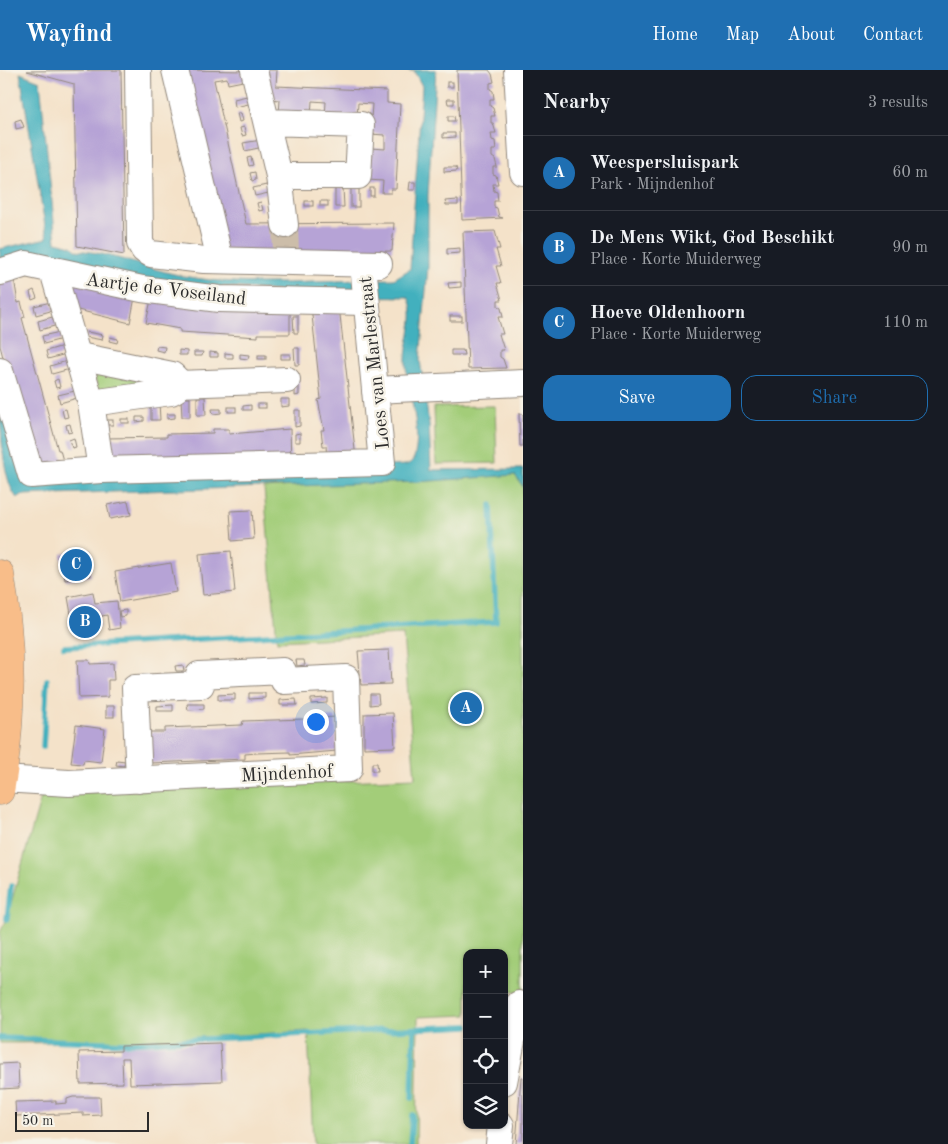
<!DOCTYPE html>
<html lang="en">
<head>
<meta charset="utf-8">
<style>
	body { margin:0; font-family:"Old Standard TT",serif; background:#242831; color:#f1f3f6 }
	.controls { position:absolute; right:15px; bottom:15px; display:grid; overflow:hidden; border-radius:10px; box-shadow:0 1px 4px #0004 }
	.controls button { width:45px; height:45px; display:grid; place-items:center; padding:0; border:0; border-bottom:1px solid #363941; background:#171b24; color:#f1f3f6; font:25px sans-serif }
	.scale { position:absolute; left:15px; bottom:12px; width:134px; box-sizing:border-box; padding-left:5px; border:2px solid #2b2b2b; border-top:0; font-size:14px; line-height:18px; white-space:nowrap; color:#2b2b2b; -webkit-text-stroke:4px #f7f3e8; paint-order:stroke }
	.you { position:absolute; left:315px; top:651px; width:18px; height:18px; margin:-12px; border:4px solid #fff; border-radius:50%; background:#1a73e8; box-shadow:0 0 0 8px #1a73e833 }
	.badge { display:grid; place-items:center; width:32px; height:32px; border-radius:50%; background:#1f6fb2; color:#fff; font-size:16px; font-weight:700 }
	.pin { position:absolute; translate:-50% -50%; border:2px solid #fff; box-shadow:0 1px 5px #0006 }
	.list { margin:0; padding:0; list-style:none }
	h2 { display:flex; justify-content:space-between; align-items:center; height:65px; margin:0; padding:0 20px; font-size:21px }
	h2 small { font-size:16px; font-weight:400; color:#9ea1a6 }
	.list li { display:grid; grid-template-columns:32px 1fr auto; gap:15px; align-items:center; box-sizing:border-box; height:75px; padding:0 20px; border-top:1px solid #363941 }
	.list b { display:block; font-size:19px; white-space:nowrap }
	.list p { margin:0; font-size:16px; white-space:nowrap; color:#9ea1a6 }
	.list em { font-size:16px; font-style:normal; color:#9ea1a6 }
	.actions { display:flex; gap:10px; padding:15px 20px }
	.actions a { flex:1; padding:11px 0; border:1px solid #1f6fb2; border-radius:15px; text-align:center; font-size:18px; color:#1f6fb2 }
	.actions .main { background:#1f6fb2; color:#fff }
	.icon { flex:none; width:28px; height:28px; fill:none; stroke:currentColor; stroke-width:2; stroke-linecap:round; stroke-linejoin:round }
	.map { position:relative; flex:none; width:523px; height:1074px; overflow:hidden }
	header { display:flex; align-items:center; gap:30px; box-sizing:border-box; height:70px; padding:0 25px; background:#1f6fb2; color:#fff }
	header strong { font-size:24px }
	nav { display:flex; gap:28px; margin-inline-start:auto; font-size:18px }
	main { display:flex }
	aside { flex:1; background:#171b24 }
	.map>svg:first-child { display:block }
	.green { fill:#a3cd79; stroke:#677c52 }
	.water { fill:#42b0be; stroke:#366e74 }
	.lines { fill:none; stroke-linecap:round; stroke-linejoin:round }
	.stream { stroke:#42b0be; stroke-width:5.5 }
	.building { fill:#b6a3d6 }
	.minor-tunnel { stroke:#ccbda9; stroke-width:26; stroke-dasharray:26 13; stroke-linecap:butt }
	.minor-casing { stroke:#90867a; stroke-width:28 }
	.major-casing { stroke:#90867a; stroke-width:29 }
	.minor { stroke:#fff; stroke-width:26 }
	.major { stroke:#f8bd89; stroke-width:28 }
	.labels { text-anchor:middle; stroke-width:5; stroke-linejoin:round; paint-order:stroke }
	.street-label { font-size:19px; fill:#2b2b2b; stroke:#f7f3e8 }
</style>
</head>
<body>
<header>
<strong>Wayfind</strong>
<nav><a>Home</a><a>Map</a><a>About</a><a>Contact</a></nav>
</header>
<main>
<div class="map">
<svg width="523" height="1074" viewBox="0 0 523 1074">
	<rect width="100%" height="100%" fill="#f7f3e8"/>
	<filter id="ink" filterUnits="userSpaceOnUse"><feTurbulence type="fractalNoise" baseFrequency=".02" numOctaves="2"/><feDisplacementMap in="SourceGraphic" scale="10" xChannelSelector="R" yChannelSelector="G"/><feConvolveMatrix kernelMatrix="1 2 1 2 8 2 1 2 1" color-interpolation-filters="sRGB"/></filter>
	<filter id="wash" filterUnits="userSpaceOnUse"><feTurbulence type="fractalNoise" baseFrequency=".0096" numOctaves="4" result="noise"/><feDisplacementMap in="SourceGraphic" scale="20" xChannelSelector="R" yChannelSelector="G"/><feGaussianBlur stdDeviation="1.12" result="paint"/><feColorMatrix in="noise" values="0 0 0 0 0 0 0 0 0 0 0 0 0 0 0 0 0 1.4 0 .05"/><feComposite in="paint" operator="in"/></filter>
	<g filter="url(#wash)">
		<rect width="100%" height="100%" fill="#f4e2c9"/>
		<g class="green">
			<path d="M93,301L150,313L99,323Z"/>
			<path d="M495,336L497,393L436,394L434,337Z"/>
			<path d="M523,401V924L504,920V883H467V945L418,947L416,1074H313L308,961L116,972L0,973V862L6,851L42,724L415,708L403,565L277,571L264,418Z"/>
		</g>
		<path class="water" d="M399,0H436L428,125V197L420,290L429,354L431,400L523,399V417L515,405L417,412L22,425L17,428C0,408 0,342 0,312L26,409L339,399L406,395C411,393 414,390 415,384C422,353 405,319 406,288C407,268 418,246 408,227L344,226L0,199V179L47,168L20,3L40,11L56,172L72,176L76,180C113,183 147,199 183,206C252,219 325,210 394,209L410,199L422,16L414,1Z"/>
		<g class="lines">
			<g class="stream">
				<path d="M64,577L496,552L491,435"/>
				<path d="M43,677L47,610"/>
				<path d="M7,849L11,816"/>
				<path d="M0,968L126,973L467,956"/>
				<path d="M412,1028L414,959"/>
				<path d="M410,1074L412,1045"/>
			</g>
		</g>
		<g id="blocks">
			<g class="building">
				<path d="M121,0L124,185L77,176L74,14L27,1Z"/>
				<path d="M183,0L246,1L248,10L228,14L227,8L214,10L246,154L394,153L392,181L269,183L223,180Z"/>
				<path d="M261,0H277L276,16L387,21V33L400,34L396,119H391V123H382L383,111L368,110L370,78L385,79V65L370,64L372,34L358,33L357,48L325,47L326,32L312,31L311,46L279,44L280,30L267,29Z"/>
				<path d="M457,0H489L492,4L494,12L490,13V19L493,21L494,29H490V36L493,38L495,46H491V53H493L496,63H491L492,70L495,71L496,80H492V87L495,89L497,97H493V104L496,105L498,114H493L494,121L497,122L498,131H494V137L497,138L499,147L503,148L462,150Z"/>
				<rect x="447" y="12" width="6" height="5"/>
				<path d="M251,25L253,33L235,37L234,29Z"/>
				<path d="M447,29H454V34H448Z"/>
				<path d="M237,43H241L243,51L239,52Z"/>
				<path d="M448,46H454L455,51H448Z"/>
				<path d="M21,49L24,57L16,59L15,51Z"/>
				<path d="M244,57L246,65L242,66L240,58Z"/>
				<path d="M443,63H455V67L443,68Z"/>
				<path d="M261,70L263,77L245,81L243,73Z"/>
				<path d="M251,87L253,95L249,96L247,88Z"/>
				<path d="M444,97H456L457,101L444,102Z"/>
				<path d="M255,102L256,110L252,111L250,103Z"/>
				<path d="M410,112H415V120H409Z"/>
				<path d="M271,114L273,122L255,126L253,118Z"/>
				<path d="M335,118H343L344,137H335Z"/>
				<rect x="351" y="118" width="8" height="19"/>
				<rect x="370" y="118" width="4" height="8"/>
				<path d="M458,130V135H446L445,131Z"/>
				<rect x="305" y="131" width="8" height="5"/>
				<rect x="320" y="131" width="8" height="5"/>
				<path d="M261,132L263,140L259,141L257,133Z"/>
				<path d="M495,161L500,179H496L501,196H496L501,213H497L502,230H498V236L501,238L503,247H498L503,264H499L504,280H500V287L503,289L506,298L468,299L463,162Z"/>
				<path d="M460,178V183L447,184V179Z"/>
				<path d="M13,202L18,233L21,232L25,247L22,248L58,380H60L65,398L33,399L0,276V206Z"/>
				<path d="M62,207L136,222L130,253L70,238Z"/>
				<path d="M461,212V217L449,218L448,213Z"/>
				<path d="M34,220L37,228L32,230L30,222Z"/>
				<path d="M152,225L290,236V264H258V267L180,262V259L146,253Z"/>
				<path d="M51,232L54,240L36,245L34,236Z"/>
				<path d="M311,236H339L356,389H327L326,376H323L321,360H324L318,330L321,329Z"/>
				<path d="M56,246L58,255L40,260L38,251Z"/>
				<path d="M293,246H298V263H294Z"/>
				<rect x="450" y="246" width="12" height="5"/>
				<path d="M60,262L62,269L44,274L42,266Z"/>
				<path d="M87,262L103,265L102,270L86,267Z"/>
				<path d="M110,267L118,269L117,273L109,271Z"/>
				<path d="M63,276L66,284L48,289L46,281Z"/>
				<path d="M157,276L165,277L164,282L156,280Z"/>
				<path d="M294,278H299V295H295Z"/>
				<path d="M179,280L187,281V285H179Z"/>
				<path d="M451,280H463L464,285H451Z"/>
				<path d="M194,282H203L202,286H194Z"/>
				<path d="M210,282L218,283V287H210Z"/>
				<path d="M225,283L233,284V288H225Z"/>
				<path d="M240,284L249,285L248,289L240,288Z"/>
				<rect x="281" y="284" width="9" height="5"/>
				<rect x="258" y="285" width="8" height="4"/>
				<path d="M67,291L70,299L52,304L50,296Z"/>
				<path d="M58,309L60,317L56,318L54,311Z"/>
				<path d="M295,309H299V325L295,326Z"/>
				<path d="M75,321L77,328L60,333L58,325Z"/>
				<path d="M197,327H205L206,345H197Z"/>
				<path d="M181,328H190V347H182Z"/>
				<path d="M281,329H289V336L281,337Z"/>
				<path d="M151,332H159L160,350H151Z"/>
				<rect x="258" y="334" width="8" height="4"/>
				<path d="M251,335V340H243V336Z"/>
				<rect x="228" y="337" width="8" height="5"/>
				<path d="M66,339L68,347L64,348L62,340Z"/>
				<path d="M212,339H221V343L213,344Z"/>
				<path d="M295,340H300V356L295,357Z"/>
				<path d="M167,344H175V348L167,349Z"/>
				<path d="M519,344H523V376H520Z"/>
				<path d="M136,347H144V351L136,352Z"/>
				<rect x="121" y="349" width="8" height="4"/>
				<rect x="105" y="350" width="8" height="5"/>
				<path d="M70,354L72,362L68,363L66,355Z"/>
				<path d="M213,359H229V364L290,359L291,391L107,396L106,368L167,367V364L213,363Z"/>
				<path d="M300,363V372H295V364Z"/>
				<path d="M74,368L76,377L72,378L69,370Z"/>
				<path d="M128,431L131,445L110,449L107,435Z"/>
				<path d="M252,440L254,469L232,471L230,441Z"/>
				<path d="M86,480L91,506L65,510L61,484Z"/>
				<path d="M231,481L235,522L203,525L199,484Z"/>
				<path d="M171,493L176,522L120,532L115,502Z"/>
				<path d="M93,522L95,533L117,531L120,558L109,560L107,545L97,547L99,557L74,561L68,527Z"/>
				<path d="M126,540V546L120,547L119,541Z"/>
				<path d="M389,580L391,614L361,615L358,581Z"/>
				<path d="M77,590H89L90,594L113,593L114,610H108V627L79,628Z"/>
				<path d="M296,590H304L305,595L297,596Z"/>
				<path d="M183,595L184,601H176L175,596Z"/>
				<path d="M249,623H265V628L249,629Z"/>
				<path d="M235,624V630H218V625Z"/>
				<path d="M370,624H378L379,634L370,635Z"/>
				<path d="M327,628V633L311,634V629Z"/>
				<path d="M296,629L297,635H280V630Z"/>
				<path d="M187,634H204V639L188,640Z"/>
				<path d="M173,635V641H157V636Z"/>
				<rect x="106" y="636" width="8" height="11"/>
				<path d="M393,643L395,677L364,678V644Z"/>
				<path d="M336,647L337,681L290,685V682L257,683L245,684V689L151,693L150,662H165V658L242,655L243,651L305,649V652L319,651V648Z"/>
				<path d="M76,655L105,659L101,692L84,690L83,694L71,693Z"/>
				<path d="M117,690L125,691L124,696L116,695Z"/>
				<path d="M372,693H377L378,701H372Z"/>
				<path d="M220,973L222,1011L130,1014L129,988H122L123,1013L80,1014L79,982L121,981V976Z"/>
				<path d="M18,993L19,1018L0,1019V994Z"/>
				<path d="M521,1007H523V1074H516Z"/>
				<path d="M73,1027H100L101,1045L83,1046V1043L16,1046L15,1032L56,1031V1034L67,1033V1029Z"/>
			</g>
		</g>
	</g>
	<g filter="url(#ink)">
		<use href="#blocks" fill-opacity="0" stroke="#90867a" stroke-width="1"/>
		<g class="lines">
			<path class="minor-tunnel" d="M285,155L286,183"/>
			<g class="minor-casing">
				<g id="minor">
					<path d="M138,0L140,173L144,180L151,184L204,190L379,194"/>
					<path d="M175,0L220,190"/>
					<path d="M254,0L279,106H358L361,55L267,52"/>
					<path d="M517,0L523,102"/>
					<path d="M279,106L285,155"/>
					<path d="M0,202L26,194L142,219L219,229L366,232"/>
					<path d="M56,202L55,208L91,333L101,400"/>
					<path d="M79,286L172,305L178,311L176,319L171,322L91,333"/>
					<path d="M0,301L31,405L101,400L382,393L363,194"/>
					<path d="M178,314L287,310"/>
					<path d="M375,320L523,313"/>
					<path d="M2,709L69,713L349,699L346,608L284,611L283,601L199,605L201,615L135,618L139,710"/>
					<path d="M504,1012L519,934L523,935"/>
					<path d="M499,1074L501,1055"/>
				</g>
			</g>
			<g class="major-casing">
				<path id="major" d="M0,504C13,577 13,648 0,721"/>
			</g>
			<use href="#minor" class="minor"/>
			<use href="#major" class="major"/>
		</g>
	</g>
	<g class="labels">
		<g class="street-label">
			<text transform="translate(166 218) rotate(7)" y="7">Aartje de Voseiland</text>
			<text transform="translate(373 293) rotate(-96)" y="7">Loes van Marlestraat</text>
			<text transform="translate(287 702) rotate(-3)" y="7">Mijndenhof</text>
		</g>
	</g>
</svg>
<div class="controls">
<button>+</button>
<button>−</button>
<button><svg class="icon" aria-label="locate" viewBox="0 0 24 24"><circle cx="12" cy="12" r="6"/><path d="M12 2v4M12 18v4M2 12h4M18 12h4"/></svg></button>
<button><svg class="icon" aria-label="layers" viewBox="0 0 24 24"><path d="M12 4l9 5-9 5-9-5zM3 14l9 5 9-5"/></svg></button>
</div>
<div class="scale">50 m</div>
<div class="you"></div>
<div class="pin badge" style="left:466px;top:638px">A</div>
<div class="pin badge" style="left:85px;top:552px">B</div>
<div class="pin badge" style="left:76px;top:495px">C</div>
</div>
<aside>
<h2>Nearby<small>3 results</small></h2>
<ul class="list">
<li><span class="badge">A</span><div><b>Weespersluispark</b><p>Park · Mijndenhof</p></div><em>60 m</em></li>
<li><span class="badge">B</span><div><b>De Mens Wikt, God Beschikt</b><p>Place · Korte Muiderweg</p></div><em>90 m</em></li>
<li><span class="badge">C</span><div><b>Hoeve Oldenhoorn</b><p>Place · Korte Muiderweg</p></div><em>110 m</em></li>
</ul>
<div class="actions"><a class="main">Save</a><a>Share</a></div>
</aside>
</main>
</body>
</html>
